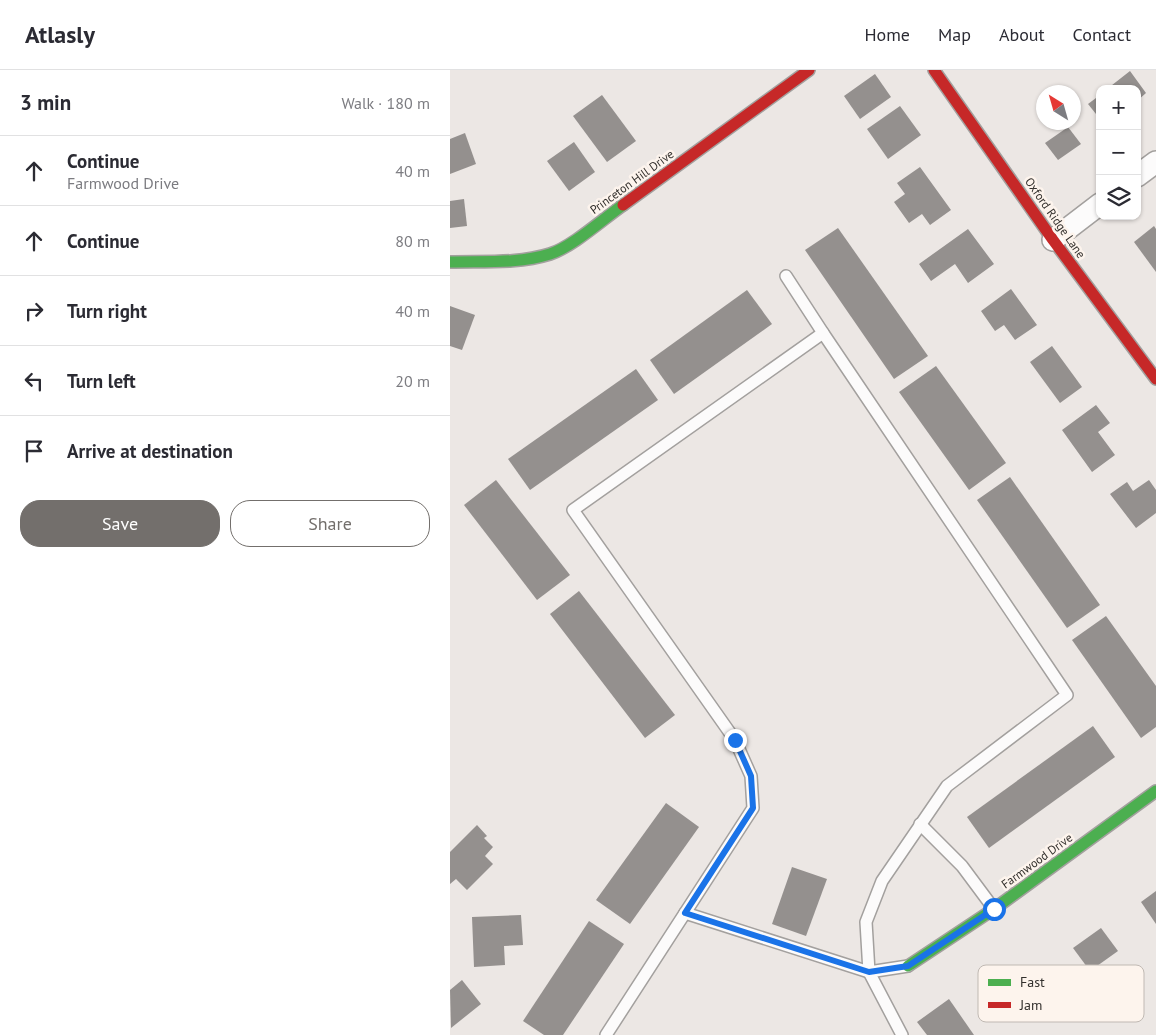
<!DOCTYPE html>
<html lang="en">
<head>
<meta charset="utf-8">
<style>
	body { margin:0; font-family:"PT Sans",sans-serif; background:#f2f2f3; color:#2b2b33 }
	.controls { position:absolute; right:15px; top:15px; display:grid; overflow:hidden; border-radius:10px; box-shadow:0 1px 4px #0004 }
	.controls button { width:45px; height:45px; display:grid; place-items:center; padding:0; border:0; border-bottom:1px solid #e1e1e2; background:#fff; color:#2b2b33; font:25px sans-serif }
	.compass { position:absolute; left:586px; top:15px; width:45px; height:45px; border-radius:50%; background:#fff; box-shadow:0 1px 4px #0004; rotate:323deg }
	.stop { position:absolute; width:15px; height:15px; margin:-11px; border:4px solid #1a73e8; border-radius:50%; background:#fff }
	.stop.end { background:#1a73e8; border-color:#fff; box-shadow:0 1px 5px #0008 }
	.list { margin:0; padding:0; list-style:none }
	h2 { display:flex; justify-content:space-between; align-items:center; height:65px; margin:0; padding:0 20px; font-size:21px }
	h2 small { font-size:16px; font-weight:400; color:#7c7c81 }
	.list li { display:grid; grid-template-columns:32px 1fr auto; gap:15px; align-items:center; box-sizing:border-box; height:70px; padding:0 20px; border-top:1px solid #e1e1e2 }
	.list b { display:block; font-size:19px; white-space:nowrap }
	.list p { margin:0; font-size:16px; white-space:nowrap; color:#7c7c81 }
	.list em { font-size:16px; font-style:normal; color:#7c7c81 }
	.actions { display:flex; gap:10px; padding:15px 20px }
	.actions a { flex:1; padding:11px 0; border:1px solid #736f6c; border-radius:20px; text-align:center; font-size:18px; color:#736f6c }
	.actions .main { background:#736f6c; color:#fff }
	.icon { flex:none; width:28px; height:28px; fill:none; stroke:currentColor; stroke-width:2; stroke-linecap:round; stroke-linejoin:round }
	.map { position:relative; flex:none; width:706px; height:965px; overflow:hidden }
	header { display:flex; align-items:center; gap:30px; box-sizing:border-box; height:70px; padding:0 25px; background:#fff; border-bottom:1px solid #e1e1e2 }
	header strong { font-size:24px }
	nav { display:flex; gap:28px; margin-inline-start:auto; font-size:18px }
	main { display:flex }
	aside { flex:1; background:#fff }
	.map>svg:first-child { display:block }
	.building { fill:#94908e }
	.lines { fill:none; stroke-linecap:round; stroke-linejoin:round }
	.lane-casing { stroke:#a3a09e; stroke-width:14 }
	.street-casing { stroke:#a3a09e; stroke-width:24 }
	.fast-casing { stroke:#a3a09e; stroke-width:14 }
	.jam-casing { stroke:#a3a09e; stroke-width:14 }
	.lane { stroke:#fcfbfb; stroke-width:11 }
	.street { stroke:#fcfbfb; stroke-width:21 }
	.fast { stroke:#4caf50; stroke-width:11 }
	.jam { stroke:#c62828; stroke-width:11 }
	.route { stroke:#1a73e8; stroke-width:6 }
	.labels { text-anchor:middle; stroke-width:5; stroke-linejoin:round; paint-order:stroke }
	.street-label { font-size:12px; fill:#322f2c; stroke:#fdf4ed }
	.key { fill:#fdf4ed; stroke:#c0b9b3; stroke-width:1 }
	.key-label { font-size:14px; fill:#322f2c }
</style>
</head>
<body>
<header>
<strong>Atlasly</strong>
<nav><a>Home</a><a>Map</a><a>About</a><a>Contact</a></nav>
</header>
<main>
<aside>
<h2>3 min<small>Walk · 180 m</small></h2>
<ul class="list">
<li><svg class="icon" aria-label="ahead" viewBox="0 0 24 24"><path d="M12 20V5M6 11l6-6 6 6"/></svg><div><b>Continue</b><p>Farmwood Drive</p></div><em>40 m</em></li>
<li><svg class="icon" aria-label="ahead" viewBox="0 0 24 24"><path d="M12 20V5M6 11l6-6 6 6"/></svg><div><b>Continue</b></div><em>80 m</em></li>
<li><svg class="icon" aria-label="right" viewBox="0 0 24 24"><path d="M7 20v-9h11M14 6l5 5-5 5"/></svg><div><b>Turn right</b></div><em>40 m</em></li>
<li><svg class="icon" aria-label="left" viewBox="0 0 24 24"><path d="M17 20v-9H6M10 6l-5 5 5 5"/></svg><div><b>Turn left</b></div><em>20 m</em></li>
<li><svg class="icon" aria-label="arrive" viewBox="0 0 24 24"><path d="M6 21V4h12l-3 4 3 4H6"/></svg><div><b>Arrive at destination</b></div></li>
</ul>
<div class="actions"><a class="main">Save</a><a>Share</a></div>
</aside>
<div class="map">
<svg width="706" height="965" viewBox="0 0 706 965">
	<rect width="100%" height="100%" fill="#ece7e4"/>
	<g class="building">
		<path d="M680,1L696,23L687,31V19H657Z"/>
		<path d="M425,4L441,27L410,49L394,26Z"/>
		<path d="M152,25L186,71L157,92L123,46Z"/>
		<path d="M650,25V49L638,34Z"/>
		<path d="M450,36L471,65L438,89L417,59Z"/>
		<path d="M618,57L631,74L608,90L595,73Z"/>
		<path d="M15,63L26,94L0,104V69Z"/>
		<path d="M124,72L145,102L119,121L97,91Z"/>
		<path d="M470,97L501,140L480,155L472,144L459,153L444,132L455,124L447,113Z"/>
		<path d="M14,129L17,156L0,158V131Z"/>
		<path d="M704,156L706,159V202L684,172Z"/>
		<path d="M388,158L478,286L444,309L355,180Z"/>
		<path d="M518,159L544,194L518,213L505,194L481,211L469,194Z"/>
		<path d="M561,219L587,255L565,270L554,255L545,261L531,241Z"/>
		<path d="M297,220L322,254L224,324L200,290Z"/>
		<path d="M0,236L25,245L12,280L0,276Z"/>
		<path d="M602,276L632,317L610,333L580,292Z"/>
		<path d="M486,296L556,393L519,420L449,322Z"/>
		<path d="M186,299L208,330L80,420L58,389Z"/>
		<path d="M646,335L660,353L648,362L665,385L642,402L612,360Z"/>
		<path d="M560,407L650,535L617,558L527,430Z"/>
		<path d="M46,410L120,505L87,530L14,435Z"/>
		<path d="M699,410L706,420V443L686,458L660,424L677,412L683,421Z"/>
		<path d="M129,521L225,645L195,668L100,544Z"/>
		<path d="M656,546L706,616V657L691,668L622,570Z"/>
		<path d="M643,656L665,687L539,778L517,747Z"/>
		<path d="M216,733L249,757L180,854L146,830Z"/>
		<path d="M27,755L37,766L34,768L43,777L35,786L43,794L17,820L6,809L0,814V782Z"/>
		<path d="M342,797L377,809L356,866L322,854Z"/>
		<path d="M706,821V854L691,832Z"/>
		<path d="M71,845L73,875L54,876L55,895L24,897L22,847Z"/>
		<path d="M139,851L174,874L113,965H94L73,951Z"/>
		<path d="M651,858L668,881L640,901L623,878Z"/>
		<path d="M12,910L31,934L1,958L0,920Z"/>
		<path d="M499,929L524,965H477L467,952Z"/>
	</g>
	<g class="lines">
		<g class="lane-casing">
			<g id="lane">
				<path d="M336,206L373,263"/>
				<path d="M470,754L512,796L544,839"/>
				<path d="M235,843L419,902L458,896"/>
				<path d="M156,965L303,738L301,706L285,670L123,440L373,263L617,625L497,716L432,811L416,852L419,902L452,965"/>
			</g>
		</g>
		<g class="street-casing">
			<g id="street">
				<path d="M687,106L706,92"/>
				<path d="M603,170L650,134"/>
			</g>
		</g>
		<g class="fast-casing">
			<g id="fast">
				<path d="M0,192C33,191 68,194 100,184C122,177 153,149 173,135"/>
				<path d="M458,896L544,839L706,721"/>
			</g>
		</g>
		<g class="jam-casing">
			<g id="jam">
				<path d="M484,0L603,170L706,309"/>
				<path d="M173,135L359,0"/>
			</g>
		</g>
		<use href="#lane" class="lane"/>
		<use href="#street" class="street"/>
		<use href="#fast" class="fast"/>
		<use href="#jam" class="jam"/>
	</g>
	<g class="lines">
		<path class="route" d="M285,670L301,706L303,738L235,843L419,902L458,896L544,839"/>
	</g>
	<g class="labels">
		<g class="street-label">
			<text transform="translate(182 112) rotate(-36)" y="4">Princeton Hill Drive</text>
			<text transform="translate(605 148) rotate(55)" y="4">Oxford Ridge Lane</text>
			<text transform="translate(587 791) rotate(-36)" y="4">Farmwood Drive</text>
		</g>
	</g>
	<rect x="528" y="895" width="166" height="57" rx="8" class="key"/>
	<rect x="538" y="909" width="23" height="7" fill="#4caf50"/>
	<rect x="538" y="932" width="23" height="6" fill="#c62828"/>
	<g class="key-label">
		<text x="570" y="917">Fast</text>
		<text x="570" y="940">Jam</text>
	</g>
</svg>
<div class="controls">
<button>+</button>
<button>−</button>
<button><svg class="icon" aria-label="layers" viewBox="0 0 24 24"><path d="M12 4l9 5-9 5-9-5zM3 14l9 5 9-5"/></svg></button>
</div>
<svg class="compass" viewBox="-18 -18 36 36"><path d="M0-13l5 13h-10z" fill="#e53935"/><path d="M0 13l5-13h-10z" fill="#7c7c81"/></svg>
<div class="stop" style="left:544px;top:839px"></div>
<div class="stop end" style="left:285px;top:670px"></div>
</div>
</main>
</body>
</html>
